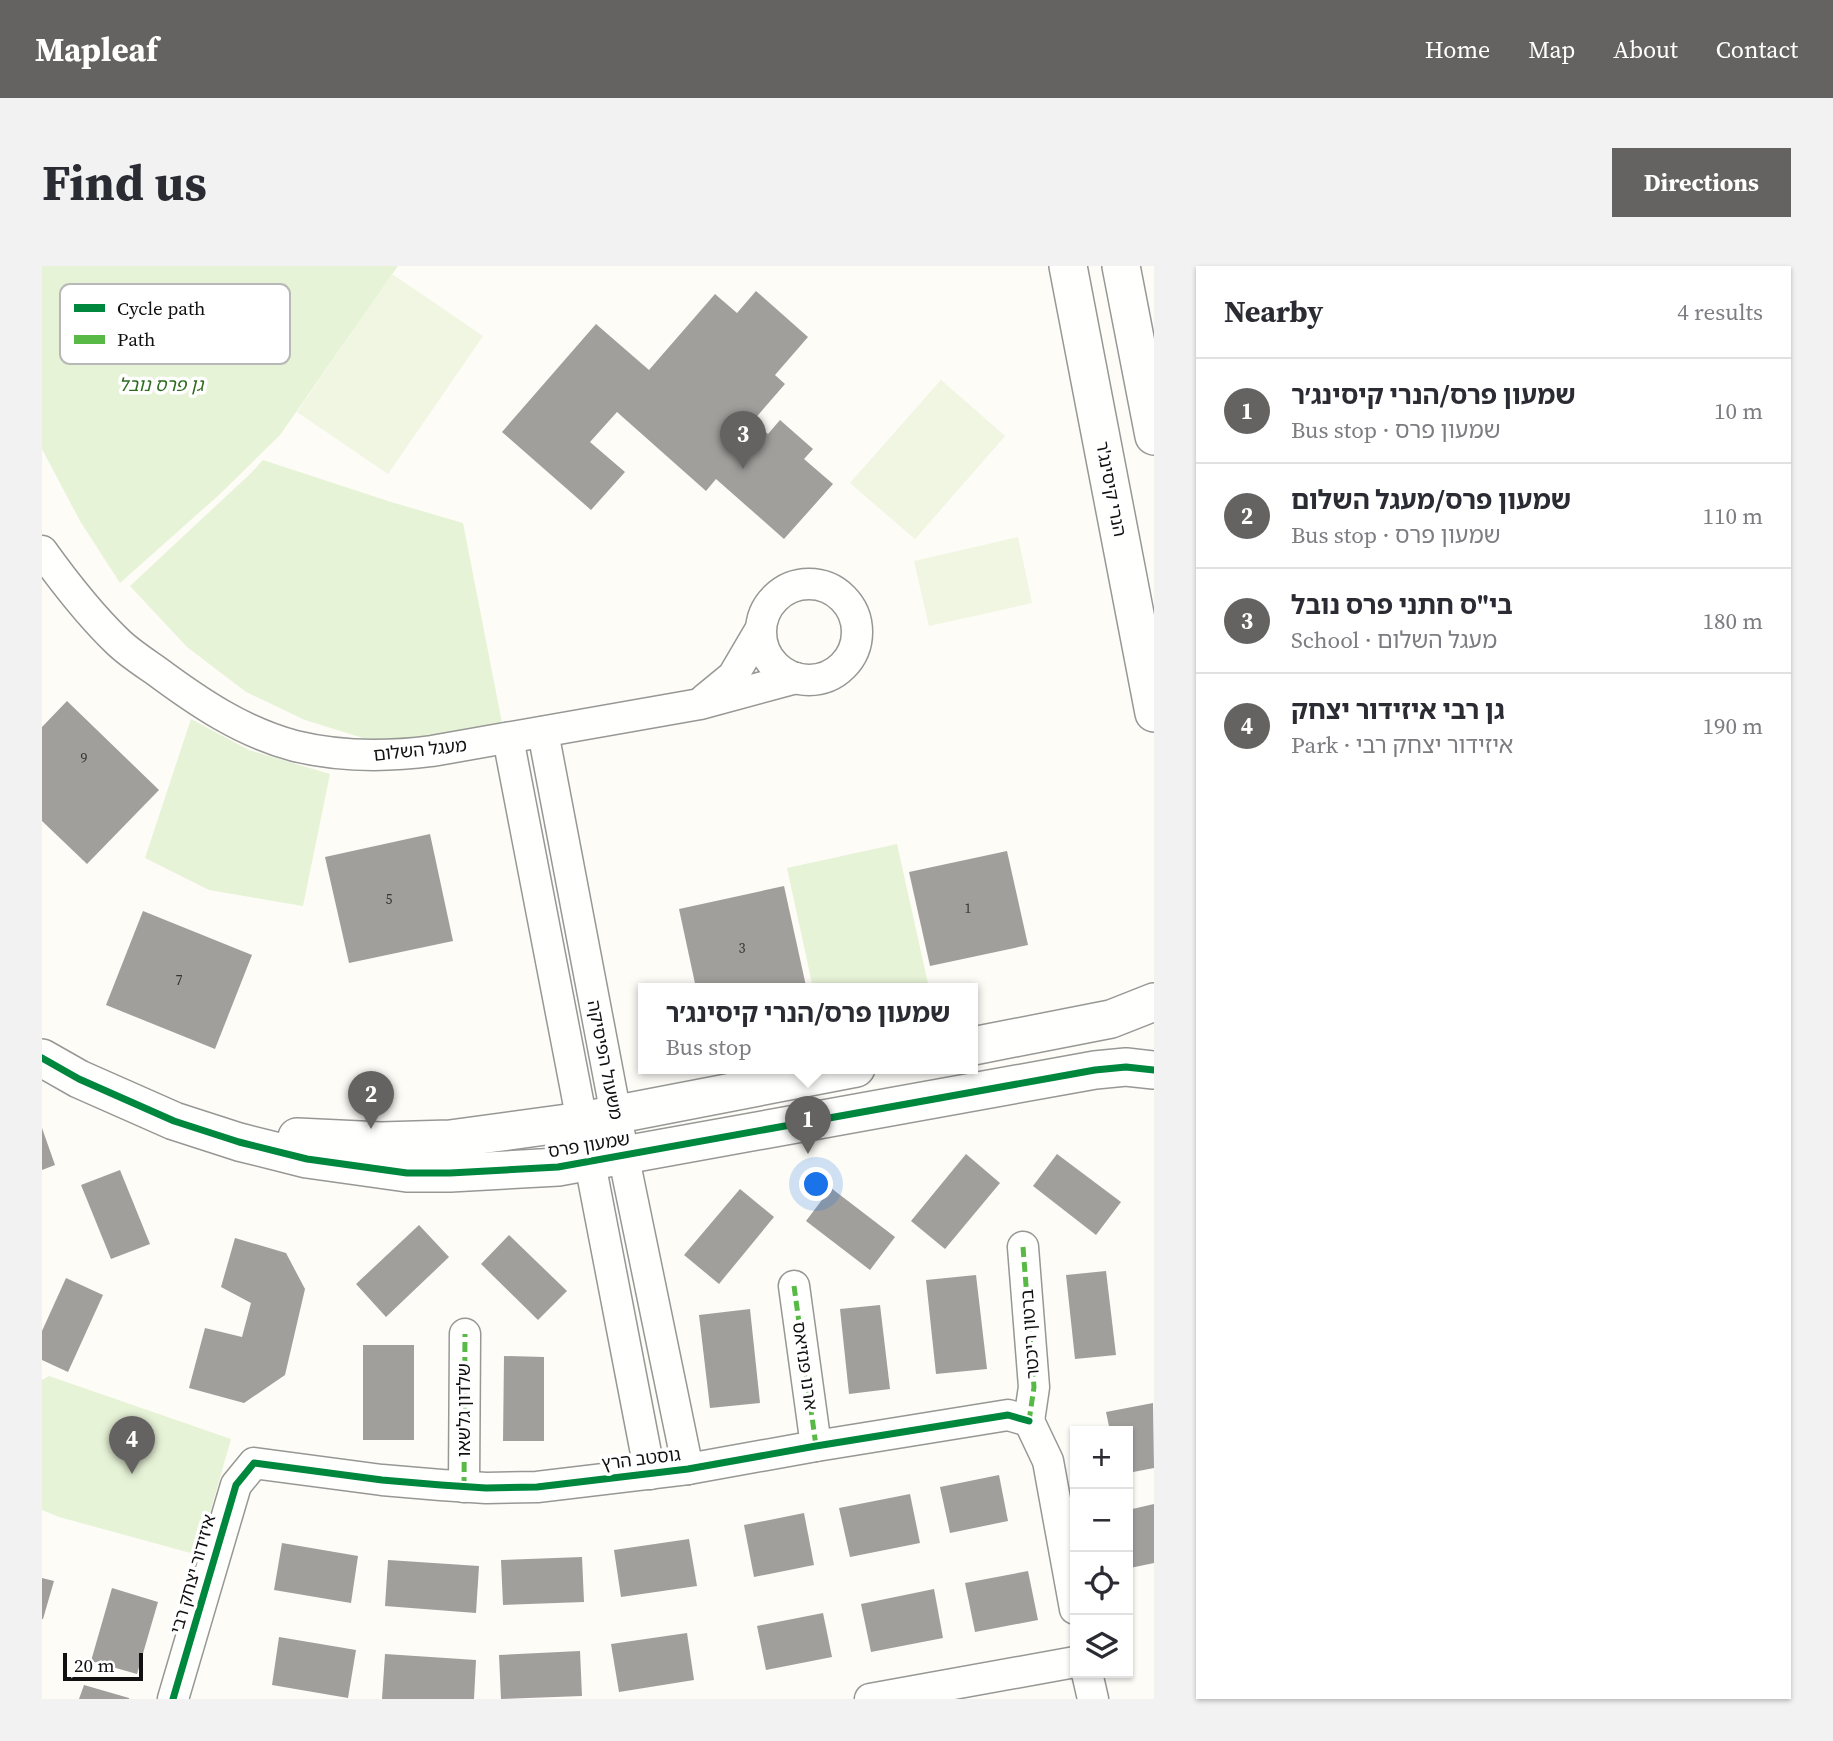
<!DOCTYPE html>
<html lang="en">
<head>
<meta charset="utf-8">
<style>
	body { margin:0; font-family:"Source Serif 4","Noto Sans Hebrew",serif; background:#f2f2f3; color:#2b2b33 }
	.controls { position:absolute; right:21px; bottom:21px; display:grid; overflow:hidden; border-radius:0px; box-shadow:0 2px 5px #0004 }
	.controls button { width:63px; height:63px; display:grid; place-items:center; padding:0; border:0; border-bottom:2px solid #e1e1e2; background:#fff; color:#2b2b33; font:35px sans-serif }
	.scale { position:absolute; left:21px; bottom:18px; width:80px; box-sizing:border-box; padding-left:7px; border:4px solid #111; border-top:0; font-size:19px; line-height:24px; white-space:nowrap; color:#111; -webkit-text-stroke:5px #fff; paint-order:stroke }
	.you { position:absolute; left:775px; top:919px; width:24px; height:24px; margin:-18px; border:5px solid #fff; border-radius:50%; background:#1a73e8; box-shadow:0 0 0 10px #1a73e833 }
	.badge { display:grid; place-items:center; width:46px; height:46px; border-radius:50%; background:#646362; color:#fff; font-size:23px; font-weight:700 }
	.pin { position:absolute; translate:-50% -58px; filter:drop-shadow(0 2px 4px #0008) }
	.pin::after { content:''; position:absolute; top:37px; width:24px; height:21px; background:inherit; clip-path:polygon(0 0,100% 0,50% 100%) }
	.popup { position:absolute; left:596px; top:717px; width:340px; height:91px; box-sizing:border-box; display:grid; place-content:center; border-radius:0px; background:#fff; filter:drop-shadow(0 2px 5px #0005); font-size:23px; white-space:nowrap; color:#7c7c81 }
	.popup b { font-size:26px; color:#2b2b33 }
	.popup::after { content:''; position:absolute; left:50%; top:100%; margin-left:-14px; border:14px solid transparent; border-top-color:#fff }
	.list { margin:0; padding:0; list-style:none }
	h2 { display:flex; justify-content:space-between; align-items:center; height:91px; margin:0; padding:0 28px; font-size:30px }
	h2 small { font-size:23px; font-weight:400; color:#7c7c81 }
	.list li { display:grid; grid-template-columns:46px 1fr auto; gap:21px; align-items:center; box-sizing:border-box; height:105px; padding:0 28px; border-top:2px solid #e1e1e2 }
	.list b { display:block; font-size:26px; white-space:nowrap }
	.list p { margin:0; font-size:23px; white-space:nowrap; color:#7c7c81 }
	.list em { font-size:23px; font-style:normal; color:#7c7c81 }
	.icon { flex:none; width:38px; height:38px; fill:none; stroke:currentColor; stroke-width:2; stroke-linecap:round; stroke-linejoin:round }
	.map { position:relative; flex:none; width:1112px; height:1433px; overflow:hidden; border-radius:0px }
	header { display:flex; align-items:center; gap:42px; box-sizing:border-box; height:98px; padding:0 35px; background:#646362; color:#fff }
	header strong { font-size:33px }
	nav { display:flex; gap:38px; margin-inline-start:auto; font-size:24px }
	.intro { display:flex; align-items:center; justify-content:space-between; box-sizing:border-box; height:168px; padding:0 42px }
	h1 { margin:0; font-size:49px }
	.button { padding:18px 32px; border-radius:0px; background:#646362; color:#fff; font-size:24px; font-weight:700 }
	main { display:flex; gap:42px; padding:0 42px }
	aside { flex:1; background:#fff; border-radius:0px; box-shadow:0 2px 5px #0004 }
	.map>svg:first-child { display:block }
	.green { fill:#e7f3d7 }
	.pitch { fill:#f0f6e1 }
	.building { fill:#a19f9c }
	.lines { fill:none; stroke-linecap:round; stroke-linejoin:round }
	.minor-casing { stroke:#979795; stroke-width:33 }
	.tertiary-casing { stroke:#979795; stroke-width:40 }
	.minor { stroke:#fffffe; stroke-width:30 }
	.tertiary { stroke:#fffffe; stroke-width:37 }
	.quiet { stroke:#58b947; stroke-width:5; stroke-dasharray:10 5; stroke-linecap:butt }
	.cycleway-casing { stroke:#fff; stroke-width:11 }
	.cycleway { stroke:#00873e; stroke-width:7 }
	.labels { text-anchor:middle; stroke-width:7; stroke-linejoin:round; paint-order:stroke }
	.number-label { font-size:14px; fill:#353434 }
	.park-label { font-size:18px; font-style:italic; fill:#2f6b1f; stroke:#fff }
	.street-label { font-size:18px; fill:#111; stroke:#fff }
	.key { fill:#fff; stroke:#b8b8b8; stroke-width:2 }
	.key-label { font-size:19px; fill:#111 }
</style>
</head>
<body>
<header>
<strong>Mapleaf</strong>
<nav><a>Home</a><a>Map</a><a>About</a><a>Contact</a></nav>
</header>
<div class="intro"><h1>Find us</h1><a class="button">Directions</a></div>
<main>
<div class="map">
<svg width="1112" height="1433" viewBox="0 0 1112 1433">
	<rect width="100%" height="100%" fill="#fdfcf7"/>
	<g class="green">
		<path d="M0,0H356L238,169L178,228L78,317L38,255L0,183Z"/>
		<path d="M221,194L349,236L421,257L461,462L370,477L321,472L263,454L204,426L145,381L88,320L208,208Z"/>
		<path d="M149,453L207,484L288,508L261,640L167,624L103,592Z"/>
		<path d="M855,578L887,722H771L745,602Z"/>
		<path d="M7,1110L189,1173L156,1289L17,1251L0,1244V1114Z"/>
	</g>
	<g class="pitch">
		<path d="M350,8L441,70L346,208L255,146Z"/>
		<path d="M899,114L963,170L873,273L808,217Z"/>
		<path d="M976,271L990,337L887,360L872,295Z"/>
	</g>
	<g class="building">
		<path d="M714,25L766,71L733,109L743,118L711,155L726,168L738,154L771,183L762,193L791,218L742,273L674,213L664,225L575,146L548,176L583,206L549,244L460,166L554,58L607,104L673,28L695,47Z"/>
		<path d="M25,435L117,524L45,598L0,555V461Z"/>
		<path d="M388,568L411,675L307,697L283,591Z"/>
		<path d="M965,585L986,679L888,700L867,606Z"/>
		<path d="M742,620L764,720L756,722H654L637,643Z"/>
		<path d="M101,645L210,689L173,783L64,739Z"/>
		<path d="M0,862L13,899L0,904Z"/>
		<path d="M924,888L958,917L903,983L869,955Z"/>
		<path d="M1015,888L1079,936L1054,969L991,920Z"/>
		<path d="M78,904L108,978L69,993L39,919Z"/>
		<path d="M789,922L853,971L828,1004L764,955Z"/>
		<path d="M698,923L732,951L677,1018L642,989Z"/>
		<path d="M377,959L407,991L344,1051L314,1018Z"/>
		<path d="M467,969L525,1025L496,1054L439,998Z"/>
		<path d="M193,972L244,987L263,1023L243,1109L202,1137L147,1122L163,1062L200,1071L209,1037L179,1021Z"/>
		<path d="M1064,1005L1074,1089L1033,1093L1024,1009Z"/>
		<path d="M934,1009L945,1103L894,1108L884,1014Z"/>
		<path d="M24,1012L61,1029L26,1106L0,1094V1065Z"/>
		<path d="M838,1039L848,1123L807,1128L798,1043Z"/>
		<path d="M708,1043L718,1137L668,1142L657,1049Z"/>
		<rect x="321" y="1079" width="51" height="95"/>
		<path d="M462,1090L502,1091V1175H461Z"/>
		<path d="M1111,1137L1112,1202L1086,1207V1165H1068L1064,1146Z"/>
		<path d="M957,1209L966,1255L908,1267L898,1221Z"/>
		<path d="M868,1228L878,1277L808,1291L797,1242Z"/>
		<path d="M1112,1238V1297L1088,1302L1086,1288V1244Z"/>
		<path d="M762,1247L772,1299L712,1311L702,1259Z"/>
		<path d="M647,1273L655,1320L579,1331L572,1284Z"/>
		<path d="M240,1277L316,1290L309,1337L232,1324Z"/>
		<path d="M540,1291L542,1336L461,1339L459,1294Z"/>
		<path d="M346,1294L437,1300L434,1347L343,1340Z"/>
		<path d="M986,1305L996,1354L933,1366L923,1317Z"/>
		<path d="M0,1312L12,1315L1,1353H0Z"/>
		<path d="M70,1322L116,1336L95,1408L49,1395Z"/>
		<path d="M892,1323L901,1372L829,1386L819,1338Z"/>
		<path d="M781,1347L790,1391L724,1404L715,1360Z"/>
		<path d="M645,1367L652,1414L577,1426L569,1378Z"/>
		<path d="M237,1371L314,1384L306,1432L230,1419Z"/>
		<path d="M538,1385L540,1430L459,1433L457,1389Z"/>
		<path d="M343,1388L434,1394L432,1433H340Z"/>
		<path d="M42,1419L87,1432V1433H37Z"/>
	</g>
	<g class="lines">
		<g class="minor-casing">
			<g id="minor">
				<path d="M0,285C23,317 47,348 75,375C86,386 100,395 113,404C156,436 200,466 253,480C298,491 344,491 390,485L658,438L754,412"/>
				<circle cx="767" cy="366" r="48"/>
				<path d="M663,433L691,410L718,364"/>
				<path d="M501,466L585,907L646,1203"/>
				<path d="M466,472L608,1208"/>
				<path d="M981,981L992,1121L987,1155"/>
				<path d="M752,1020L774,1180"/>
				<path d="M987,1155L1006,1195L1033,1343"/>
				<path d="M422,1221L423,1068"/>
				<path d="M1045,1407L1051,1433"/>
				<path d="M131,1433L194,1219L212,1197L340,1214L399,1219L444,1222L495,1221L646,1203L774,1180L966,1149L987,1155"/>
				<path d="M828,1433L1033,1396"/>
			</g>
		</g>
		<g class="tertiary-casing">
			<g id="tertiary">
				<path d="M1026,0L1112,447"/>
				<path d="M1079,0L1112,170"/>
				<path d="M931,780L1069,753L1112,736"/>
				<path d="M0,792L37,813L132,855L197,876L265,893L365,907H408L516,901L1053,804L1084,801L1112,804"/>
				<path d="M255,871L339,875L408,873L540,855L814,802"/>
			</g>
		</g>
		<use href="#minor" class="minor"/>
		<use href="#tertiary" class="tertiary"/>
		<g class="quiet">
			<path d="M981,981L992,1121L987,1155"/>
			<path d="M752,1020L774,1180"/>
			<path d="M422,1221L423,1068"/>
		</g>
		<g class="cycleway-casing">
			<g id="cycleway">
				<path d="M0,792L37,813L132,855L197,876L265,893L365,907H408L516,901L1053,804L1084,801L1112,804"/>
				<path d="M131,1433L194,1219L212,1197L340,1214L399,1219L444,1222L495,1221L646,1203L774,1180L966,1149L987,1155"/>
			</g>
		</g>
		<use href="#cycleway" class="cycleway"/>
	</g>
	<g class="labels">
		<g class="number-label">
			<text x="42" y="497">9</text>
			<text x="347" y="638">5</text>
			<text x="926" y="647">1</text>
			<text x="700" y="687">3</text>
			<text x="137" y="719">7</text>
		</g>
		<g class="park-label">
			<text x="119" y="125">גן פרס נובל</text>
		</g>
		<g class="street-label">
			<text transform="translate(1069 223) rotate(79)" y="6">הנרי קיסינג'ר</text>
			<text transform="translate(378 484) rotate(-6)" y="6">מעגל השלום</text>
			<text transform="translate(563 794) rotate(79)" y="6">משעול הפיסיקה</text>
			<text transform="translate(547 879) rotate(-9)" y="6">שמעון פרס</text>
			<text transform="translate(988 1068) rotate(-94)" y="6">ברטון ריכטר</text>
			<text transform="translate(763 1100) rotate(82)" y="6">ארנו פנזיאס</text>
			<text transform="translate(422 1144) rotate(-90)" y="6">שלדון גלשאו</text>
			<text transform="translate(599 1193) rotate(-7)" y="6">גוסטב הרץ</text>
			<text transform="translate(151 1308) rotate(-74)" y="6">איזידור יצחק רבי</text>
		</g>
	</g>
	<rect x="18" y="18" width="230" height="80" rx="10" class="key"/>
	<rect x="32" y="38" width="31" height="8" fill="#00873e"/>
	<rect x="32" y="69" width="31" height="9" fill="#58b947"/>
	<g class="key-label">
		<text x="75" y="49">Cycle path</text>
		<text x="75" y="80">Path</text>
	</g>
</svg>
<div class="controls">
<button>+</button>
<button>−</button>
<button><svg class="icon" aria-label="locate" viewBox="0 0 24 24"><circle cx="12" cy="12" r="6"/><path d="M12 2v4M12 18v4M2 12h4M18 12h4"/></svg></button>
<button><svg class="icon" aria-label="layers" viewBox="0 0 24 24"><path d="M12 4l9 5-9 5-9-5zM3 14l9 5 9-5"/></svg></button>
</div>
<div class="scale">20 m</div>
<div class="you"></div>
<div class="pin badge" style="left:766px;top:888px">1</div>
<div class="popup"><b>שמעון פרס/הנרי קיסינג׳ר</b>Bus stop</div>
<div class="pin badge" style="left:329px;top:863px">2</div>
<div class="pin badge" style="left:701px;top:203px">3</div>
<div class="pin badge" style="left:90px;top:1208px">4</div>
</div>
<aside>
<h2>Nearby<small>4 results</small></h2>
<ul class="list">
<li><span class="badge">1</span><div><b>שמעון פרס/הנרי קיסינג׳ר</b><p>Bus stop · שמעון פרס</p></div><em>10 m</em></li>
<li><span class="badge">2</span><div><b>שמעון פרס/מעגל השלום</b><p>Bus stop · שמעון פרס</p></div><em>110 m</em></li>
<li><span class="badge">3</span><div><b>בי&quot;ס חתני פרס נובל</b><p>School · מעגל השלום</p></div><em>180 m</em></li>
<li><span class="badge">4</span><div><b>גן רבי איזידור יצחק</b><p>Park · איזידור יצחק רבי</p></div><em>190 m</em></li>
</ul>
</aside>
</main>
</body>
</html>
